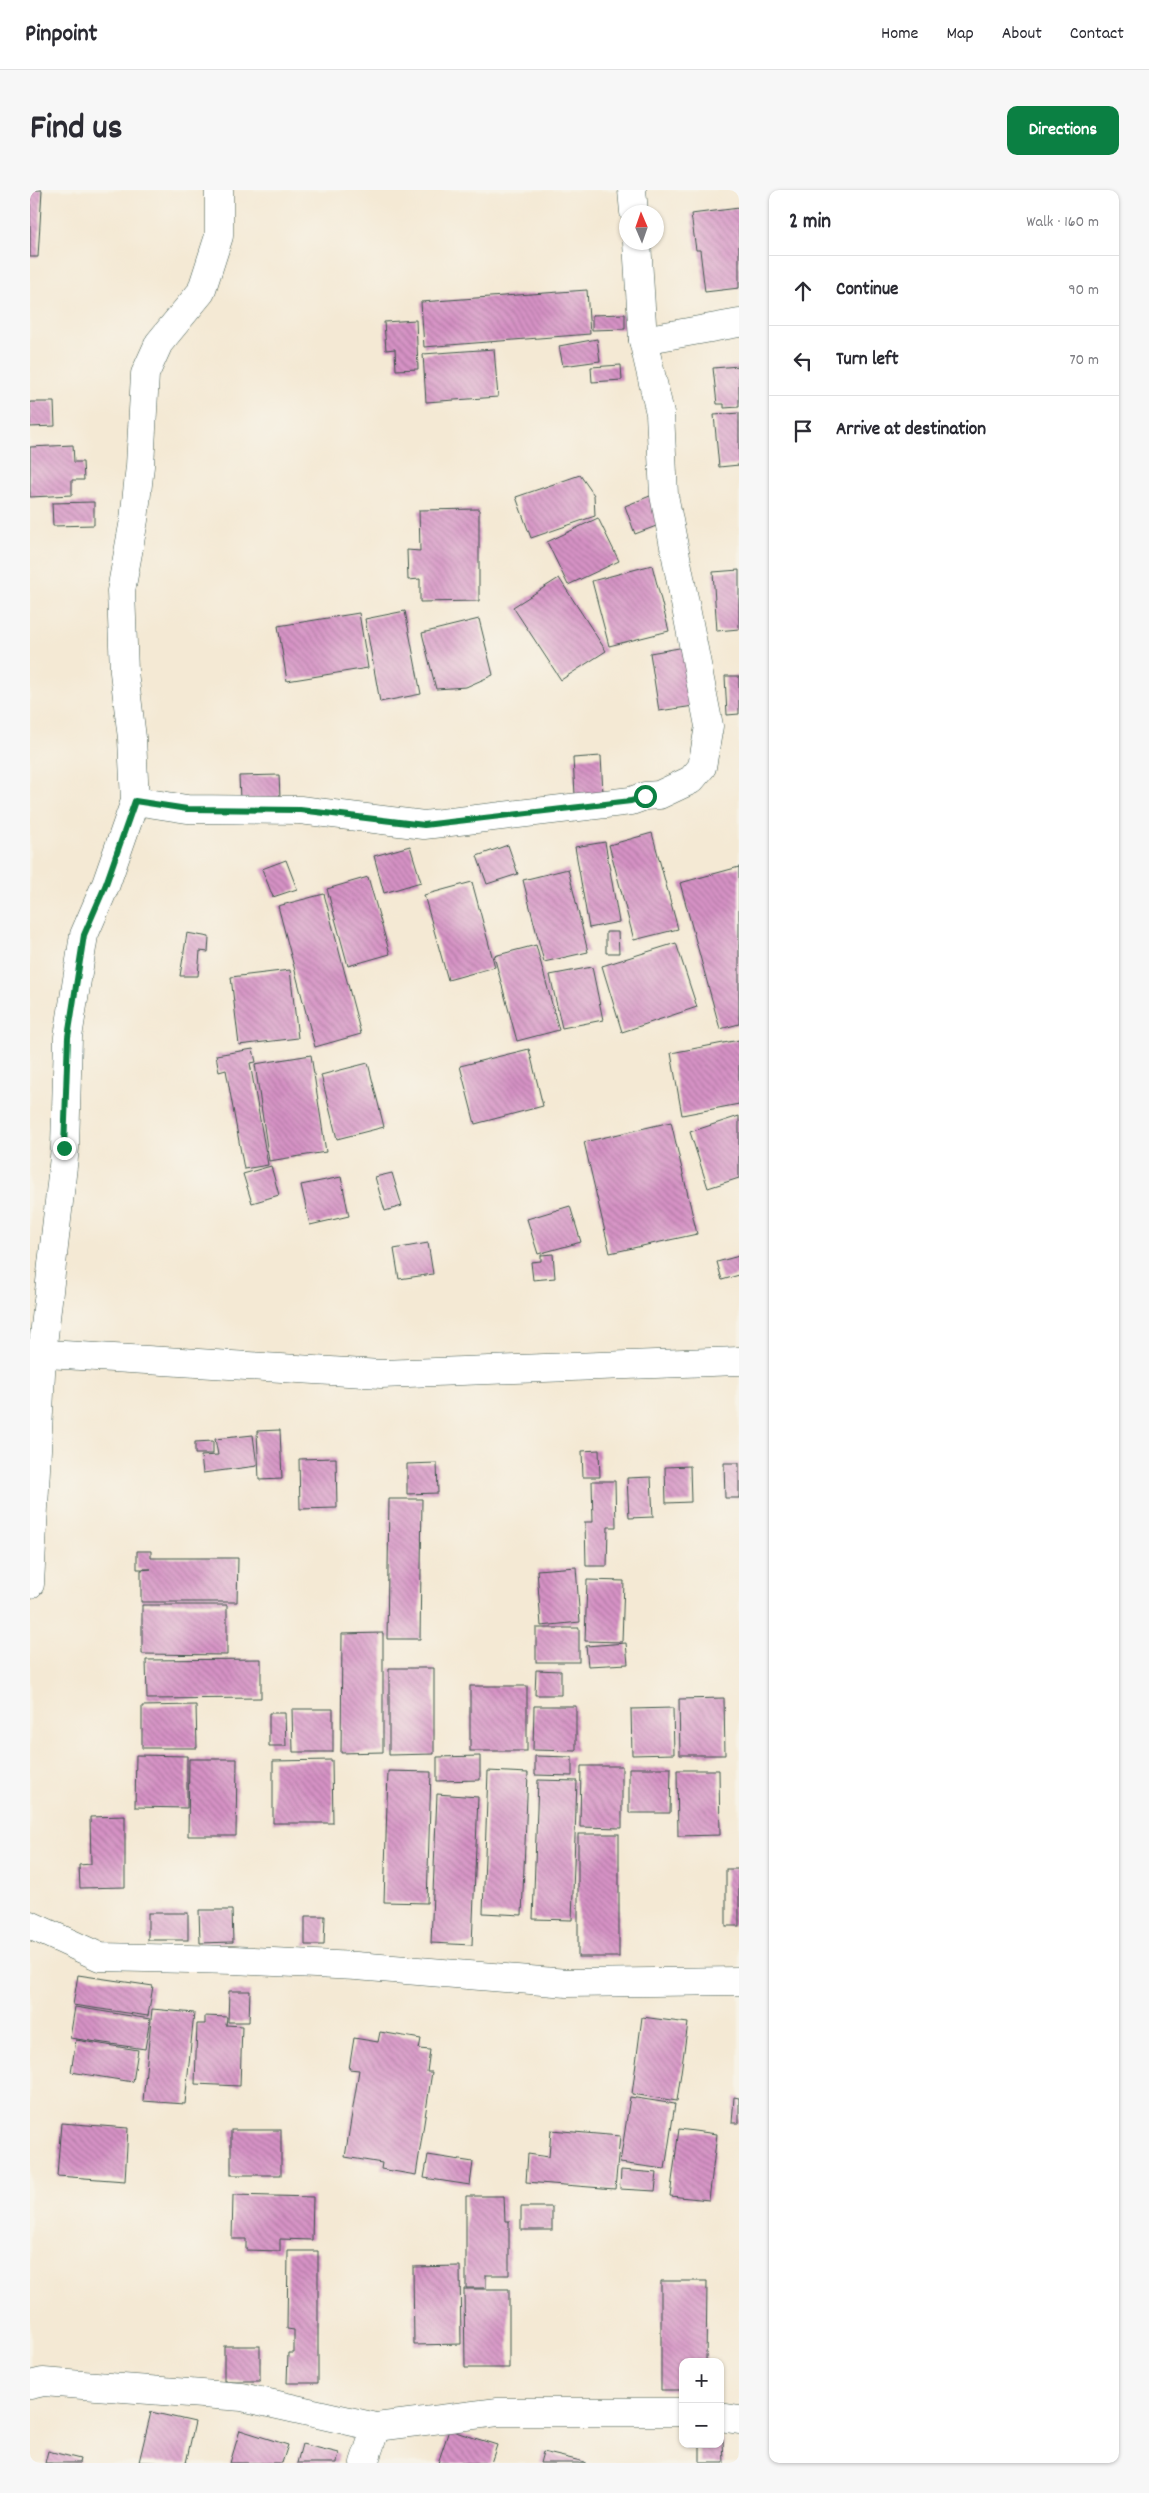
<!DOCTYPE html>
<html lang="en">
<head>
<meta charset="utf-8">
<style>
	body { margin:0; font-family:Dekko,sans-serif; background:#f7f7f7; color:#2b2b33 }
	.controls { position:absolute; right:15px; bottom:15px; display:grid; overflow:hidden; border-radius:10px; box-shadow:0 1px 4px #0004 }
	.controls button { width:45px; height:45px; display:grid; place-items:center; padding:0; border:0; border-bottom:1px solid #e1e1e2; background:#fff; color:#2b2b33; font:25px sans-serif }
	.compass { position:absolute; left:589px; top:15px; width:45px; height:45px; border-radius:50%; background:#fff; box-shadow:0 1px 4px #0004; rotate:358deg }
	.stop { position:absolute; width:15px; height:15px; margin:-11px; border:4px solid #0b8043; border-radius:50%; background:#fff }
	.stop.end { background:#0b8043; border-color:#fff; box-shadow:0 1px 5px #0008 }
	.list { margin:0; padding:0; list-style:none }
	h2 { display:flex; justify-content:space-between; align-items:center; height:65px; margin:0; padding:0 20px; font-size:21px }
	h2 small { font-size:16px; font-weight:400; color:#7c7c81 }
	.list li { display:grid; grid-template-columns:32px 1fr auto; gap:15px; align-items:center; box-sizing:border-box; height:70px; padding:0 20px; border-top:1px solid #e1e1e2 }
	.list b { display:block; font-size:19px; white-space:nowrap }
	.list em { font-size:16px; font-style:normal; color:#7c7c81 }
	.icon { flex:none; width:28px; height:28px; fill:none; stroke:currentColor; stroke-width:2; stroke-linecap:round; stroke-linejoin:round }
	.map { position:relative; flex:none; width:709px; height:2273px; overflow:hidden; border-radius:10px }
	header { display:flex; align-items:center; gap:30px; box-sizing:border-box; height:70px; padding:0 25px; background:#fff; border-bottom:1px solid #e1e1e2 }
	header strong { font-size:24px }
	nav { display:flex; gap:28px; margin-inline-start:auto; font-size:18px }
	.intro { display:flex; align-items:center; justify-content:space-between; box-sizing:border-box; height:120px; padding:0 30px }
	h1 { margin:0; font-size:35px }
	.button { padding:12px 22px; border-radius:10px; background:#0b8043; color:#fff; font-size:18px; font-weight:700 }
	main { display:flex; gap:30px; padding:0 30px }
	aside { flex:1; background:#fff; border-radius:10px; box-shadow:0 1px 4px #0004 }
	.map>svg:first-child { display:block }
	.building { fill:url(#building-back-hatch) }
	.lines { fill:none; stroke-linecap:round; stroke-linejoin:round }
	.minor-casing { stroke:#3f574c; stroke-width:29 }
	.minor { stroke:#fff; stroke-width:28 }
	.route { stroke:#0b8043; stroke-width:6 }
</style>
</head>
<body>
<header>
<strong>Pinpoint</strong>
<nav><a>Home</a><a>Map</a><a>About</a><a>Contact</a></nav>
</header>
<div class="intro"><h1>Find us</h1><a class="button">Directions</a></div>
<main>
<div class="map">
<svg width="709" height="2273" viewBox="0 0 709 2273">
	<defs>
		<pattern id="building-back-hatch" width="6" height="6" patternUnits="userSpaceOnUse" patternTransform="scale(1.25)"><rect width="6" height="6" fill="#d692c5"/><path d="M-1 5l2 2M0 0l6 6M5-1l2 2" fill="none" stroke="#ad78a1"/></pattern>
	</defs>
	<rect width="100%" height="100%" fill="#f7f3e8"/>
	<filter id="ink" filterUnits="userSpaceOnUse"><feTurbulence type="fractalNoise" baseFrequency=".02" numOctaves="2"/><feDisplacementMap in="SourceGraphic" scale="10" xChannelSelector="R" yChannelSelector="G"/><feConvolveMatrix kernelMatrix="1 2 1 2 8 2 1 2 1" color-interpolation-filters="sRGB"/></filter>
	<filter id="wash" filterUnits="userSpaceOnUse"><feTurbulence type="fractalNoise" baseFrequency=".0096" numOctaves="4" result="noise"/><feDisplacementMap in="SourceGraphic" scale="20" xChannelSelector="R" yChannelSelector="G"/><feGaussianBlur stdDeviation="1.12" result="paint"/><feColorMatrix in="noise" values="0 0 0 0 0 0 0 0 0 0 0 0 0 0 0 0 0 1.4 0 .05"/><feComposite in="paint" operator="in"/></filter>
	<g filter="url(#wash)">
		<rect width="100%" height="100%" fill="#f4e9d4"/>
		<g id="blocks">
			<g class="building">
				<path d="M0,0H12L8,67H0Z"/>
				<path d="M709,18V98L675,102L670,60H666L661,24Z"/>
				<path d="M557,100L560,144L394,157L391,112Z"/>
				<path d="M595,124V139L562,140V125Z"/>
				<path d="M386,130L388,179L366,180L365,159L356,160L354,132Z"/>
				<path d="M567,149L570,171L533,176L529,156Z"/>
				<path d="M464,159L468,207L396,212L393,164Z"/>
				<path d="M591,175L592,190L562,192L561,177Z"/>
				<path d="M709,176V217L694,218V214H687L683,178Z"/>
				<path d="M0,212H24L25,236L0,237Z"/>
				<path d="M709,223V275L689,277L684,225Z"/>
				<path d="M43,255L44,272H53L54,290H42V305L0,307V257Z"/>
				<path d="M550,285L564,305L565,326L501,348L486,307Z"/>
				<path d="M625,304L637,332L605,344L595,316Z"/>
				<path d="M64,312V335L23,336L22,313Z"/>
				<path d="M449,319V411L390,412V389L378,390L377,360L390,361L389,320Z"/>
				<path d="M568,328L589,371L538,395L517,352Z"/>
				<path d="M622,375L639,441L579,456L562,391Z"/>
				<path d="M709,380V439L687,441L683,382Z"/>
				<path d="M529,388L576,461L531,490L483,417Z"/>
				<path d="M375,421L391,504L350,512L335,429Z"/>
				<path d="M329,423L338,478L257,491L248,436Z"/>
				<path d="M449,429L463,485L436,497L406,499L392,443Z"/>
				<path d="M655,457L664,516L629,521L620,463Z"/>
				<path d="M695,486H709V524L697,525Z"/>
				<path d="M571,566L573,604L545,605L543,568Z"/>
				<path d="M249,585L250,608L210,610L209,586Z"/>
				<path d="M622,643L648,739L604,750L579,655Z"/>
				<path d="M575,652L589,732L559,738L545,657Z"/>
				<path d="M478,655L488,684L457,694L447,666Z"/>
				<path d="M380,656L391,692L354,703L344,666Z"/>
				<path d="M256,670L267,699L243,707L232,679Z"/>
				<path d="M709,677V834L690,839L650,693Z"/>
				<path d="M538,679L558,762L514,772L493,690Z"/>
				<path d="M338,687L360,764L318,776L297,699Z"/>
				<path d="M442,692L465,777L418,790L394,705Z"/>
				<path d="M294,704L331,844L285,857L248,716Z"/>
				<path d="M576,742H588L589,763H576Z"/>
				<path d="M157,743L179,747L178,762L170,761L168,786H150Z"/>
				<path d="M646,753L667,817L592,842L572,776Z"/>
				<path d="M506,755L529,840L487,851L464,766Z"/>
				<path d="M562,777L573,830L532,838L520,785Z"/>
				<path d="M260,780L268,848L209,855L201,787Z"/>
				<path d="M709,850V914L652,925L641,863Z"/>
				<path d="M223,859L226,872L220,873L238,975L214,979L196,880L189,882L186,865Z"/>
				<path d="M499,859L513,916L445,934L430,876Z"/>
				<path d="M281,865L296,962L239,971L225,874Z"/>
				<path d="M338,873L354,937L307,949L291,885Z"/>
				<path d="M709,926V988L678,998L660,942Z"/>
				<path d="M641,932L667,1044L580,1063L554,952Z"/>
				<path d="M241,976L249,1005L222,1013L213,984Z"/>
				<path d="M362,983L372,1016L355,1021L345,987Z"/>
				<path d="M311,987L319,1026L280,1035L271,995Z"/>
				<path d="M540,1016L551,1052L508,1064L497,1029Z"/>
				<path d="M398,1053L403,1084L369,1089L364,1059Z"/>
				<path d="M523,1064L525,1088L503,1090L501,1072L511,1071V1065Z"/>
				<path d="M709,1066V1085L692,1090L687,1072Z"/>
				<path d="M250,1240L252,1289L229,1290L227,1241Z"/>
				<path d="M223,1245L227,1276L173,1283L171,1266L188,1265L185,1249Z"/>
				<path d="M183,1251V1264H165V1252Z"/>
				<path d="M569,1260L570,1287H553L552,1261Z"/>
				<path d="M306,1268L307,1318L270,1319L269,1269Z"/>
				<path d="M407,1273L408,1303L377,1304V1274Z"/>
				<path d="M694,1273H709V1308H695Z"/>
				<path d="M660,1276L661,1312L636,1313L635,1277Z"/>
				<path d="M621,1287L623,1327L599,1328L597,1288Z"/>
				<path d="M562,1291H585L586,1337H578L577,1376H556L555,1332H563Z"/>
				<path d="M359,1309H392L390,1449H357Z"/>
				<path d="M107,1361H121V1368H208L207,1412H111V1380L121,1379H107Z"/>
				<path d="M546,1377L550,1432L511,1436L507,1380Z"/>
				<path d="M557,1390L594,1391L592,1452L555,1451Z"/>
				<path d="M112,1415H197V1465L112,1464Z"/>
				<rect x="506" y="1438" width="43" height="34"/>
				<path d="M353,1443V1562L311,1563L312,1444Z"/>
				<path d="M596,1453L598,1474L558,1476L556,1456Z"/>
				<path d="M231,1469V1508L117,1509L116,1470Z"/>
				<path d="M359,1478H404V1564L359,1565Z"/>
				<path d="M506,1480L531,1481V1505H505Z"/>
				<rect x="440" y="1496" width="57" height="65"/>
				<path d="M694,1508L695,1565H650L649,1509Z"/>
				<path d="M166,1515L167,1558H112V1516Z"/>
				<path d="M504,1516H546V1561L503,1560Z"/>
				<path d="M643,1518L644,1564L602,1565L601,1519Z"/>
				<path d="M262,1519H303V1562H263Z"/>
				<path d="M239,1523H255L256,1556H239Z"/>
				<path d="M106,1565L157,1566V1618L105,1617Z"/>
				<path d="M450,1566V1590L407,1591V1567Z"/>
				<path d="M505,1566L542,1567V1586L505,1585Z"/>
				<path d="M159,1569H207L206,1646H158Z"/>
				<path d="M302,1570L303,1633H243V1571Z"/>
				<path d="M551,1576H592V1638L550,1637Z"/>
				<path d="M599,1578H641L640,1623H599Z"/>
				<path d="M647,1580H689L690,1645L648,1646Z"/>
				<path d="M358,1581L401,1582L397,1713L354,1712Z"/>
				<path d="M458,1581L498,1583L492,1725L453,1723Z"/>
				<path d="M508,1590L547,1591L542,1730L503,1729Z"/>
				<path d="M407,1604L448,1607L442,1755L401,1753Z"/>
				<path d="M95,1626V1697L50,1698L49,1675L61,1674L60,1627Z"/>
				<rect x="548" y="1644" width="41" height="123"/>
				<rect x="696" y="1679" width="13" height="57"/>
				<path d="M169,1720H202L203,1752L170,1753Z"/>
				<rect x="118" y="1723" width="40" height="27"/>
				<path d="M275,1726H295L294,1755H275Z"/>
				<path d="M48,1785L123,1796L118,1826L43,1815Z"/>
				<path d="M199,1801H220L219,1832H198Z"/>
				<path d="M45,1817L120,1829L115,1859L40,1848Z"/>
				<path d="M122,1819L164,1823L155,1914L113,1911Z"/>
				<path d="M175,1826L197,1827L196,1835L212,1836L210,1896L165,1894L167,1834H175Z"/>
				<path d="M612,1827L658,1833L647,1911L602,1904Z"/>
				<path d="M350,1842L391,1849L389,1859L400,1860L397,1882H402L386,1985L351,1979L352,1973L315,1967L329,1880L319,1879L324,1848L348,1852Z"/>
				<path d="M46,1850L108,1860L103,1892L41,1882Z"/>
				<path d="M600,1907L645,1914L635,1979L590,1973Z"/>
				<path d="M704,1907L709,1908V1933H702Z"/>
				<path d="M31,1933L98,1938L95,1991L27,1986Z"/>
				<path d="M649,1939L687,1944L679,2010L640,2006Z"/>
				<rect x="201" y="1940" width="50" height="45"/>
				<path d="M521,1940L590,1946L585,1999L496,1992L498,1964L519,1967Z"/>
				<path d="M398,1965L443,1972L440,1995L394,1988Z"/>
				<path d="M591,1980L627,1983L625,2001L590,1999Z"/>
				<path d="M203,2005L283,2007L282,2050L250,2049V2061L216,2060V2049H202Z"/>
				<path d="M436,2006H474L475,2031H479V2085H456V2098H436Z"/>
				<rect x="491" y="2017" width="31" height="23"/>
				<path d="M258,2061H288V2193H257L258,2163H264V2140L257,2139Z"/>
				<path d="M430,2076L431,2154L384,2155L383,2077Z"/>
				<path d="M631,2091H677L676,2172H653L652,2200H631Z"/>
				<path d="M434,2099H479V2178H435Z"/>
				<rect x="194" y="2156" width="36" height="35"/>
				<path d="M121,2222L165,2232L156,2273L109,2272Z"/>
				<path d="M210,2240L258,2255L252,2273H200Z"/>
				<path d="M419,2240L467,2255L461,2273H408Z"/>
				<path d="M690,2249H693L694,2273H670V2254H690Z"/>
				<path d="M272,2254L309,2263L307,2273H267Z"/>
				<path d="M18,2261L50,2269L49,2273H15Z"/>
				<path d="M513,2262L555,2272V2273H510Z"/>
			</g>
		</g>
	</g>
	<g filter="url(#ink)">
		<use href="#blocks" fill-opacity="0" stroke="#3f574c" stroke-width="1"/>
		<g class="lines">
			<g class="minor-casing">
				<g id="minor">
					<path d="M602,0L604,22"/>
					<path d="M613,150L709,133"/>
					<path d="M105,611L157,619L270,620L394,635L601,611L615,606L629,605L661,590L672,577L679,536L634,305L630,223L613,150L607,52"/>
					<path d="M0,1163L351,1184L709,1171"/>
					<path d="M0,1394L12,1164L35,958L38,847L54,745L76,694L105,611L102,548L94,482L91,401L104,330L110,276L115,184L129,153L171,102L189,46V0"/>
					<path d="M0,1735L70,1767L204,1770L326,1776L537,1793L709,1791"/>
					<path d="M0,2195L13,2192L212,2207L346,2237L468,2222H653"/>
					<path d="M690,2227L709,2230"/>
					<path d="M334,2273L346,2237"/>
				</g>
			</g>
			<use href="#minor" class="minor"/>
		</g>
	</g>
	<g class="lines" filter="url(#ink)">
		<path class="route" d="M34,958L38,847L54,745L76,694L105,611L157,619L270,620L394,635L601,611L615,606"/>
	</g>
</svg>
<div class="controls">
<button>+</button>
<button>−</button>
</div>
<svg class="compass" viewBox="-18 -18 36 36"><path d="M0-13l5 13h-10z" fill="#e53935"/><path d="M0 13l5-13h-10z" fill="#7c7c81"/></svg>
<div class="stop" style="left:615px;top:606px"></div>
<div class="stop end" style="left:34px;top:958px"></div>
</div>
<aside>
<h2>2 min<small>Walk · 160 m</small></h2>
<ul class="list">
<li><svg class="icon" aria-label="ahead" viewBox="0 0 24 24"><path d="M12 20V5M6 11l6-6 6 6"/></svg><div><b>Continue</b></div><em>90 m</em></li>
<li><svg class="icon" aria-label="left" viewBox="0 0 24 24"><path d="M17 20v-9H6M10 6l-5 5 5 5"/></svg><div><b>Turn left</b></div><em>70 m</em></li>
<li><svg class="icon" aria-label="arrive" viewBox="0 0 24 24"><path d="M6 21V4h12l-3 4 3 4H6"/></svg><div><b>Arrive at destination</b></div></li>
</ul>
</aside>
</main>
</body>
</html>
